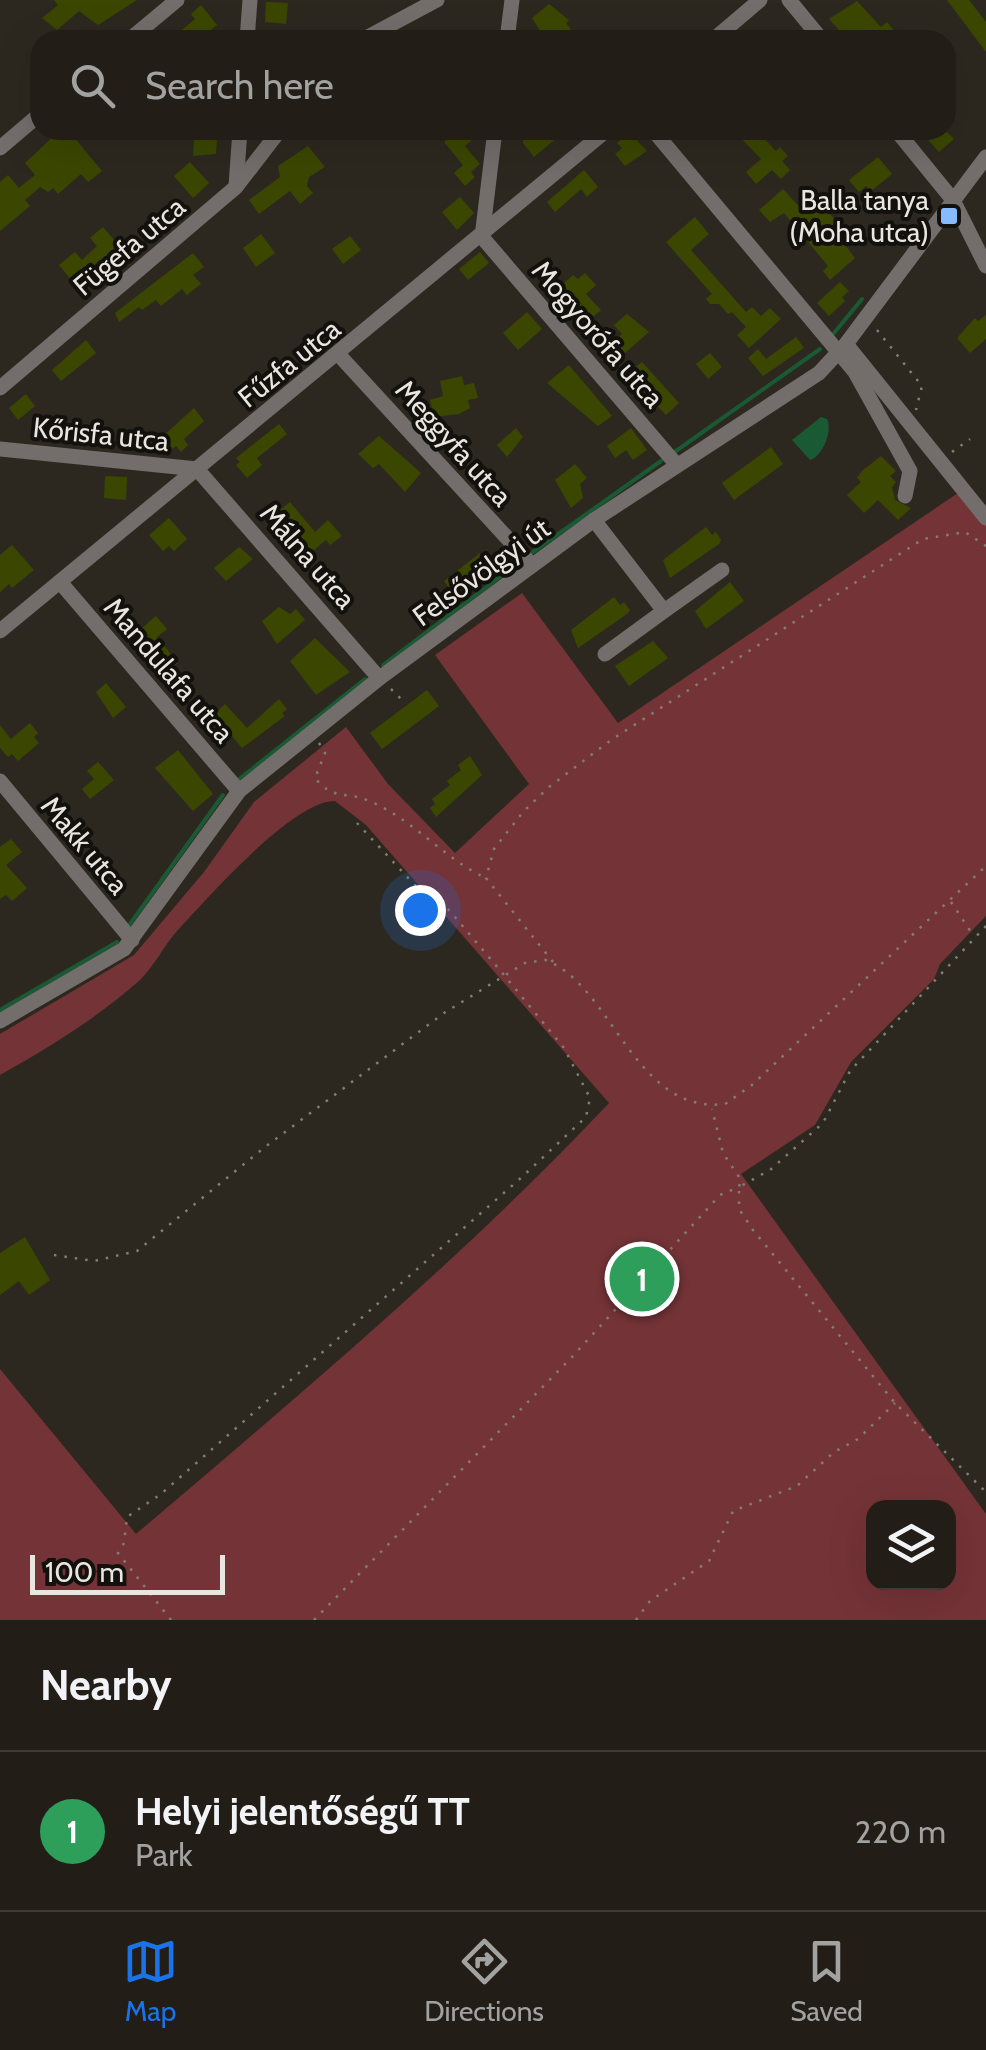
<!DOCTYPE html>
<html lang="en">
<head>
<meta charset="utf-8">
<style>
	body { margin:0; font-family:Cabin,sans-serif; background:#2a2720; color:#f1f3f6 }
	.controls { position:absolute; right:30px; bottom:30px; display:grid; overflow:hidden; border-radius:20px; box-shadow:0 10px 40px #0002 }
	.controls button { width:90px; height:90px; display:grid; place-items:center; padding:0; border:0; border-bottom:2px solid #3f3c36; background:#221e17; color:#f1f3f6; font:50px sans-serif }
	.scale { position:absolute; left:30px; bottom:25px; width:195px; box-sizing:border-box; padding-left:10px; border:5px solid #e9e6e0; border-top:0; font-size:28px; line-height:35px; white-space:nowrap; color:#e9e6e0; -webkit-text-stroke:8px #13110d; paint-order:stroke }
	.you { position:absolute; left:420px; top:910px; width:35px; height:35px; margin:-25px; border:8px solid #fff; border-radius:50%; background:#1a73e8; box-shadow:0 0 0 15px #1a73e833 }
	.badge { display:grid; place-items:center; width:65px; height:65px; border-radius:50%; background:#1a73e8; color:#fff; font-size:32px; font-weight:700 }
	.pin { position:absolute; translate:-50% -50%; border:5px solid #fff; box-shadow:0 2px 10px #0006 }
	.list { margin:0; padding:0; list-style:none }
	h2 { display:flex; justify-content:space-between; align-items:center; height:130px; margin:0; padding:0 40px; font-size:42px }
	h2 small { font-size:32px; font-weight:400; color:#a2a2a1 }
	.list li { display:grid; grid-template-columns:65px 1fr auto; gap:30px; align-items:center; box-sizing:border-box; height:160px; padding:0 40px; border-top:2px solid #3f3c36 }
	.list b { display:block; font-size:38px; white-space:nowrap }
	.list p { margin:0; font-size:32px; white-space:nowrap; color:#a2a2a1 }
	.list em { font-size:32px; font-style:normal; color:#a2a2a1 }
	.icon { flex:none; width:55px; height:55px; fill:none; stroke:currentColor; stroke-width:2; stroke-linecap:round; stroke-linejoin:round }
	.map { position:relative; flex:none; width:986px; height:1620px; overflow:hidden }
	.search { position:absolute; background:#221e17; box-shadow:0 10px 40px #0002; left:30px; right:30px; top:30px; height:110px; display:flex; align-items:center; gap:25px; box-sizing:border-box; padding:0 35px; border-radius:30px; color:#a2a2a1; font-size:38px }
	.sheet { height:290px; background:#221e17 }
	nav { display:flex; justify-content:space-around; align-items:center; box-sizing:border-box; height:140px; border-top:2px solid #3f3c36; background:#221e17; font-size:28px; color:#a2a2a1 }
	nav a { display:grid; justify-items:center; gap:5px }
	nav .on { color:#1a73e8 }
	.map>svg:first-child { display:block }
	.green { fill:#743337; fill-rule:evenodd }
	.water { fill:#195933 }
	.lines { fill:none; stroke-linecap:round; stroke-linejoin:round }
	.stream { stroke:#195933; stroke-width:4 }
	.building { fill:#3b4700 }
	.path { stroke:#827e76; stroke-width:2.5; stroke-dasharray:2.5 8; stroke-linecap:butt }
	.minor { stroke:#736e6b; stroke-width:15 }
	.poi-dot { fill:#87bbfb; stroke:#13110d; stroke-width:4 }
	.labels { text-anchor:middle; stroke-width:8; stroke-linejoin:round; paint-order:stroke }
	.poi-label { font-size:28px; fill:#e9e6e0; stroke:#13110d; text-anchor:end }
	.street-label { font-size:28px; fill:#e9e6e0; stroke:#13110d }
</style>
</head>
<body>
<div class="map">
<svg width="986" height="1620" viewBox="0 0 986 1620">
	<rect width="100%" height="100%" fill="#2d281f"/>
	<path class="green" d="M958,493L986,525V916L940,964L934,979L851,1062L815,1125L741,1174L986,1514V1620H0V1369L136,1534C299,1395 462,1259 609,1103L366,825L335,801C293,800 206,900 177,931C163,947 155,965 140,980C97,1018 50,1047 0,1075V1034L134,955L204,872L254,802L346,727L388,784L455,853L529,784L435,655L522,593L618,723ZM874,1508H948V1582H874Z"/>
	<path class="water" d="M821,417L827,419C833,431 822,457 810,460L792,440Z"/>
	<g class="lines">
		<g class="stream">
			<path d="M834,333L862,299"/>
			<path d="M676,451L820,349"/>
			<path d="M533,552L661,461"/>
			<path d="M383,665L513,567"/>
			<path d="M238,780L365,679"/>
			<path d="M130,924L223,795"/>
			<path d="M0,1010L117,942"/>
		</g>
	</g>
	<g class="building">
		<path d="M54,0H137L98,25L79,11L57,30L42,18L58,5Z"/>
		<path d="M947,0H969L986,22V52Z"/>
		<path d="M857,1L881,27L887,22L895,32L886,40H848L829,19Z"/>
		<path d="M266,2L288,3L286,24L265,22Z"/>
		<path d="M549,4L569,20L566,23L571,29L559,40H546L532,18Z"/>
		<path d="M201,5L217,25L198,40H170L195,19L191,14Z"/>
		<path d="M60,130H68L102,171L88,182L81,174L58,194L53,188L48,192L40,187L25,200L30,206L0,231V182L8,175L19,188L35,175L25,163Z"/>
		<path d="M459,130H484L465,146L480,164L471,172L475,177L465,186L454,173L463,165L444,142Z"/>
		<path d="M530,130H553L558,137L534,157L523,143V136Z"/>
		<path d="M733,130H756L776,151L780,147L788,156L782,161L790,170L781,179L772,170L756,184L746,172L761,159Z"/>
		<path d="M919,130H945L954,139L939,152Z"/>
		<path d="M629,132L647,151L625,166L615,154L622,148L617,143Z"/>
		<path d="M199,135L217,139L216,154L193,156L194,137Z"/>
		<path d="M308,146L325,167L309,177L307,186L313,193L300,204L290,191L259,214L249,200L280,177L278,166Z"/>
		<path d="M878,157L892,174L871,191L866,186L859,192L849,180Z"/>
		<path d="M190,162L209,183L193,198L174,176Z"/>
		<path d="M584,170L598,187L587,197L581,189L555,212L547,202Z"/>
		<path d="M783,189L804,212L818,200L837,222L831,227L855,258L830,280L823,271L828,266L784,213L770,222L759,210Z"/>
		<path d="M460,197L474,213L457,230L442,212Z"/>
		<path d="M695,217L709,234L691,250L746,312L752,307L761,316L770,308L781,319L749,348L737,335L746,327L732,312L728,314L719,304H710L706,299L712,294L666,242Z"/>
		<path d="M103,227L127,255L114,267L105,257L72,281L59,265L75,252L82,260L97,246L90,238Z"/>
		<path d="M261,234L275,253L256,267L243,248Z"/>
		<path d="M350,236L361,250L343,264L332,249Z"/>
		<path d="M480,252L489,263L468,280L459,269Z"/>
		<path d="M193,253L204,267L193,275L201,284L187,295L182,289L161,306L156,300L142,310L139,307L119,322L115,313Z"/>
		<path d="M585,273L596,285L586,294L601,310L590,319L563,294L567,291L562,285L573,275L578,279Z"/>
		<path d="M840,282L849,291L842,297L845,301L829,316L817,303Z"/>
		<path d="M527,312L542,329L518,350L503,333Z"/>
		<path d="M627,314L649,332L625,353L614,341L622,334L614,325Z"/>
		<path d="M986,315V339L970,353L957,338L975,318L978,321Z"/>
		<path d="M796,337L804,348L763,376L748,358L758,349L766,359Z"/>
		<path d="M86,340L96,353L61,381L52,370Z"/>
		<path d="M710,353L722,367L708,379L696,364Z"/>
		<path d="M642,362L679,403L666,415L627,374Z"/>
		<path d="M569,365L612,416L598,426L547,383Z"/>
		<path d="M462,376L464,385L474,383L478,398L468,400L470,408L459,414L434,417L430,400L443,396L440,381Z"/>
		<path d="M26,394L35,406L18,420L9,408Z"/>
		<path d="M194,408L204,421L184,439L188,445L181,452L176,446L171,450L161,438Z"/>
		<path d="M279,424L287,434L257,458L262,465L247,478L236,465L240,462L236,458Z"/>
		<path d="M516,428L523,437L507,457L497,445Z"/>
		<path d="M631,428L647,450L633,460L626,450L615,458L607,446Z"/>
		<path d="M379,436L421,473L405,492L379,464L373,468L358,454Z"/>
		<path d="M771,447L783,464L734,500L722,483Z"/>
		<path d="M881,456L896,471L890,476L896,482L892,487L895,500L911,508L898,520L878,500L864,513L847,495L861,482L857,478L862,471Z"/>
		<path d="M575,464L587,478L580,484L583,498L571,508L555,480Z"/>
		<path d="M105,476L127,477L126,500L104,498Z"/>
		<path d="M290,502L315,532L328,520L342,536L330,545L326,540L309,554L270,518Z"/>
		<path d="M169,518L187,539L174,551L169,546L163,551L149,535Z"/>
		<path d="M706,527L712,535L716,532L721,540L719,544L670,578L663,560Z"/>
		<path d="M12,545L34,570L12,588L9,584L0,592V555Z"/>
		<path d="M239,547L253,559L226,581L214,568Z"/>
		<path d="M480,553L493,569L455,596L444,581Z"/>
		<path d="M730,582L744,601L706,629L695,611Z"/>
		<path d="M614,597L620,605L624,602L630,610L627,614L578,648L571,630Z"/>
		<path d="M279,607L290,614L296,609L305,620L277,644L262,621Z"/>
		<path d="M156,616L167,629L157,637L178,663L164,674L133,636Z"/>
		<path d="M315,638L350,672L316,695L290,661Z"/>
		<path d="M653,641L668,658L629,686L615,666Z"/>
		<path d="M106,683L126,707L113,718L96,692Z"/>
		<path d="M427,690L439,706L382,749L370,733Z"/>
		<path d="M279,699L287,709L282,713L285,716L242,748L214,714L225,704L247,728Z"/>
		<path d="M30,723L38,733L34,737L39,743L18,761L12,754L8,757L0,748V725L11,739Z"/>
		<path d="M178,750L213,794L193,811L155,768Z"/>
		<path d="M470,756L482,775L436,817L430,808L435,804L432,799L450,785L447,781L461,770L458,765Z"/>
		<path d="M98,762L114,780L90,799L82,789L94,779L87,771Z"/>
		<path d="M11,839L22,852L6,865L27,888L12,901L6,895L0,899V847Z"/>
		<path d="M25,1237L50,1280L29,1295L19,1281L0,1295V1253Z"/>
	</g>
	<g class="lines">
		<g class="path">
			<path d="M877,330L922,386L916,410"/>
			<path d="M952,452L970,439"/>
			<path d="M391,689L403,701"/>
			<path d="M319,743L325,753L315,778C335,802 345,790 369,801C413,819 444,859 486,878"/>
			<path d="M951,902L973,935"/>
			<path d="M986,926L850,1071L823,1123L770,1170L739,1187V1209L753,1230L895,1403L986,1492"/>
			<path d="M553,962L486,878L494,849L523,812L549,787L611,740L923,539L965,532L986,546"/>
			<path d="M54,1255L94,1261L137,1251L265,1147L444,1013L525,963L545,960C612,984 634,1115 725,1104L752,1085L986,866"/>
			<path d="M171,1620L118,1553L124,1543L127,1517L161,1494L522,1177L586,1117L590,1098L564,1048L504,975L449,910L424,895L357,823"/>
			<path d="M314,1620L572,1357L720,1195L739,1187L741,1180L723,1153L712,1109"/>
			<path d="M636,1620L650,1601L709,1561L733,1511L797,1486L834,1452L858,1439L895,1403"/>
		</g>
		<g class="minor">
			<path d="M789,0L822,40"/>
			<path d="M129,40L177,0"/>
			<path d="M247,40L250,0"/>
			<path d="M362,40L437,0"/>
			<path d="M507,40L512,0"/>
			<path d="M713,40L760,0"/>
			<path d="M495,130L482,237L676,464"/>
			<path d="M653,130L855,372L910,471L905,496"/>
			<path d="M896,130L953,200L986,266"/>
			<path d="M0,148L40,114"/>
			<path d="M236,186L240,130"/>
			<path d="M846,344L986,518"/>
			<path d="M339,355L532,565"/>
			<path d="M0,388L236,187L280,130"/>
			<path d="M0,449L197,469L379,678"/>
			<path d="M594,520L664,611L722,570"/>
			<path d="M60,582L239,791"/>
			<path d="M0,631L607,130"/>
			<path d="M605,654L664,611"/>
			<path d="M0,781L132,940"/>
			<path d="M0,1021L124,949L239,791L381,677L594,520L819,373L846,344L986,157"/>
		</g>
	</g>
	<rect class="poi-dot" x="939" y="206" width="20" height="20" rx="5"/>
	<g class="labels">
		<g class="poi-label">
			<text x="929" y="210">Balla tanya<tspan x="929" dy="32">(Moha utca)</tspan></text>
		</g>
		<g class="street-label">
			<text transform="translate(129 246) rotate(-40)" y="10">Fügefa utca</text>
			<text transform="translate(598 334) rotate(49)" y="10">Mogyorófa utca</text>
			<text transform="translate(289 363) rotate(-39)" y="10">Fűzfa utca</text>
			<text transform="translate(101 434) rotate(6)" y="10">Kőrisfa utca</text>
			<text transform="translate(454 443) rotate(48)" y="10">Meggyfa utca</text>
			<text transform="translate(308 556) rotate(49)" y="10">Málna utca</text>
			<text transform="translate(481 572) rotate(-36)" y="10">Felsővölgyi út</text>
			<text transform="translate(169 670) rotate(49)" y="10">Mandulafa utca</text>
			<text transform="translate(85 845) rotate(50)" y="10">Makk utca</text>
		</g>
	</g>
</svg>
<div class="controls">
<button><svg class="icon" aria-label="layers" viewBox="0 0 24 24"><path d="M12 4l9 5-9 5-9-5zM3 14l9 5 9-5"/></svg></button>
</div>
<div class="scale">100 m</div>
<div class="you"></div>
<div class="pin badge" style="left:642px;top:1279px;background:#2e9e5b">1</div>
<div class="search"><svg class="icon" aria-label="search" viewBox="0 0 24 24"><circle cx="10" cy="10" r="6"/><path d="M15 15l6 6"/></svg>Search here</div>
</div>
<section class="sheet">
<h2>Nearby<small></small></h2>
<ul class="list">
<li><span class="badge" style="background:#2e9e5b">1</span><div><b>Helyi jelentőségű TT</b><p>Park</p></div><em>220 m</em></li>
</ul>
</section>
<nav>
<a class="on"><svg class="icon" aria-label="map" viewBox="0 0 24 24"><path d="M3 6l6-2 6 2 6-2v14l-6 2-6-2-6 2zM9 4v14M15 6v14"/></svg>Map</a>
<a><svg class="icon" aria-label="directions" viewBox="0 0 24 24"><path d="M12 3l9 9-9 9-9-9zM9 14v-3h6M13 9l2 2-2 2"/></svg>Directions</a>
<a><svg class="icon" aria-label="saved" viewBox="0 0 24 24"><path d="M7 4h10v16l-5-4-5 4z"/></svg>Saved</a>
</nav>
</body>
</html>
